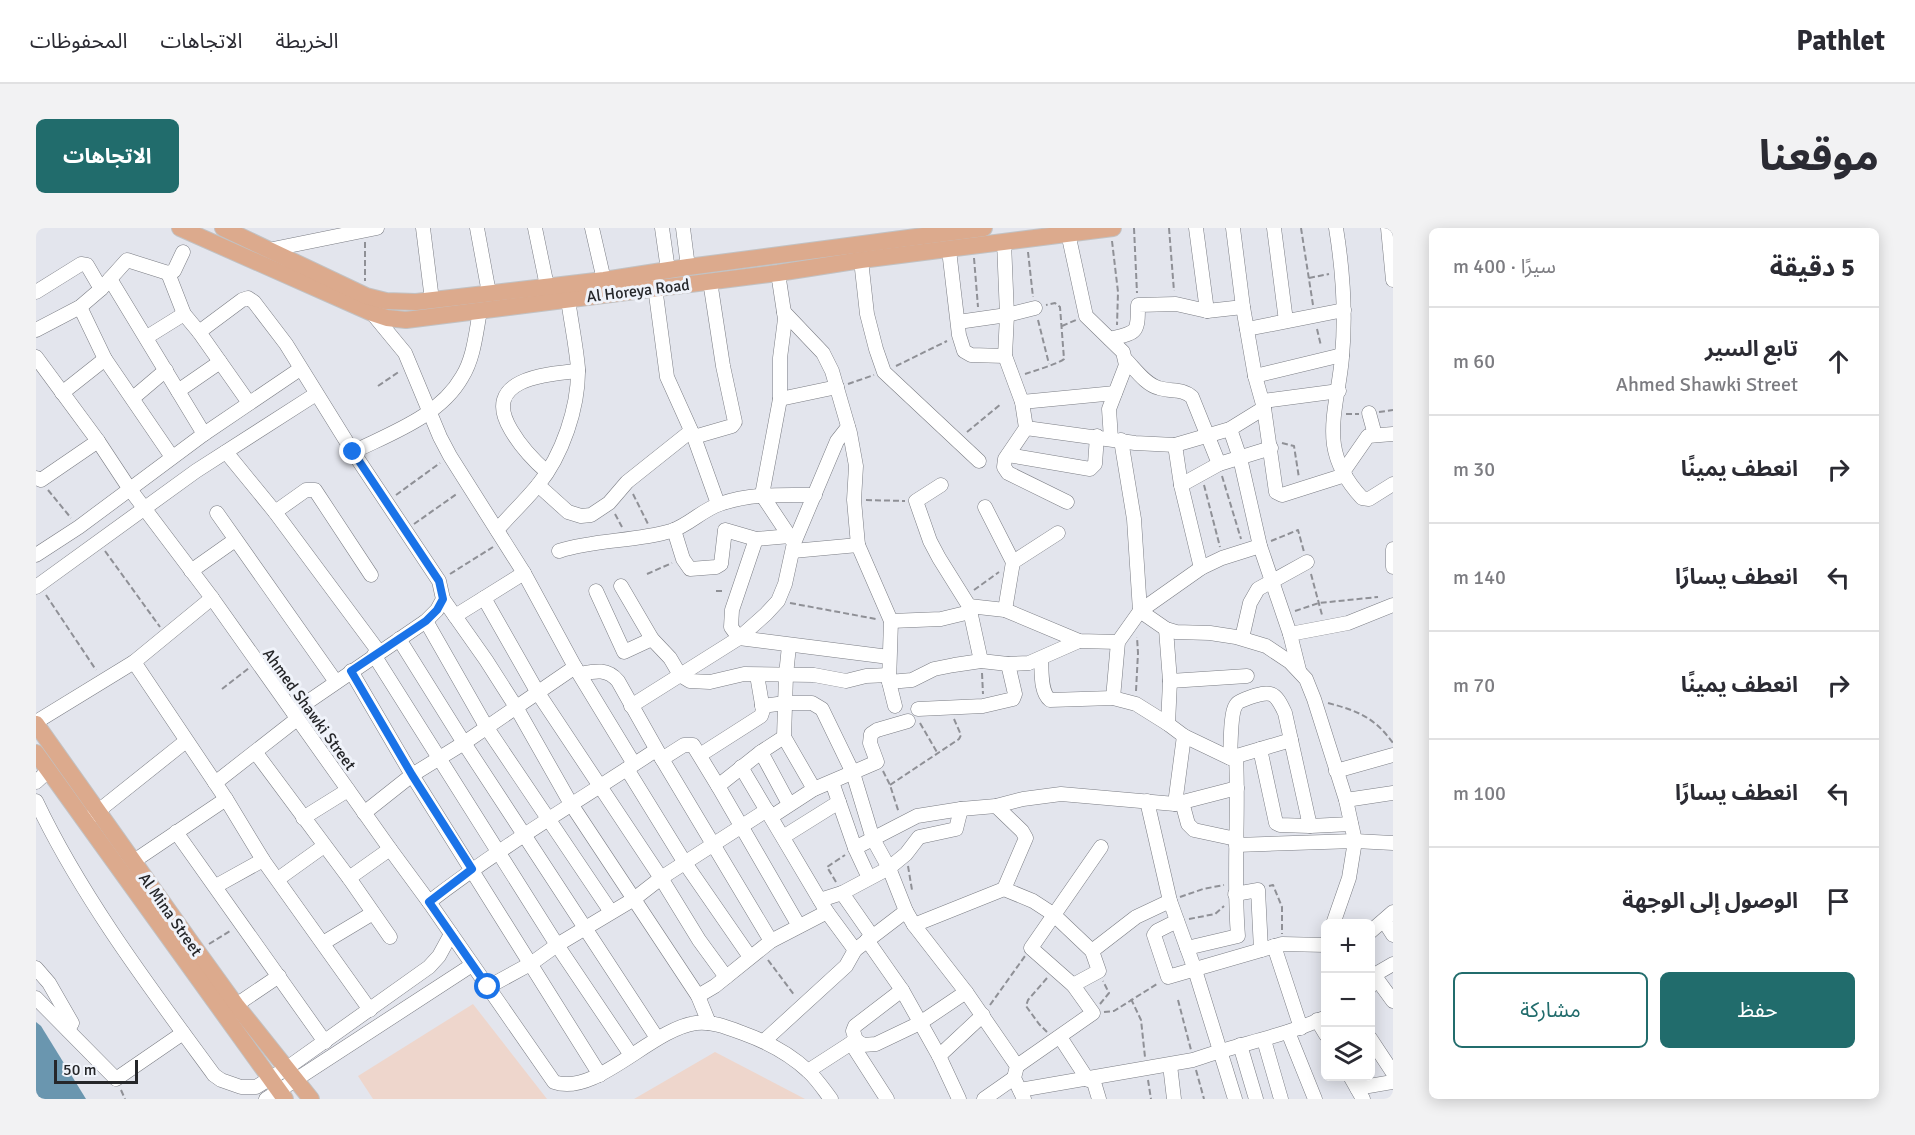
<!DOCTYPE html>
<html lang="ar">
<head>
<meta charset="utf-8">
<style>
	body { margin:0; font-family:Signika,"Noto Sans Arabic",sans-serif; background:#f2f2f3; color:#2b2b33; direction:rtl }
	.controls { position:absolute; right:18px; bottom:18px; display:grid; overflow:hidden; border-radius:9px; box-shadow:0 3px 15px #0003 }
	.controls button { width:54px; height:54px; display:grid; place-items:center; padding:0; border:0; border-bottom:2px solid #e1e1e2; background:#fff; color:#2b2b33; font:30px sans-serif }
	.scale { position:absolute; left:18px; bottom:15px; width:84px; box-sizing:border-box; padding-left:6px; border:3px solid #252629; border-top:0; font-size:16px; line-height:21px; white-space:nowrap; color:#252629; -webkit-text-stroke:4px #f0f3fa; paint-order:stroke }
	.stop { position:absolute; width:18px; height:18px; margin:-14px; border:4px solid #1a73e8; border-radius:50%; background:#fff }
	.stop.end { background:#1a73e8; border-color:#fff; box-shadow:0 2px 6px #0008 }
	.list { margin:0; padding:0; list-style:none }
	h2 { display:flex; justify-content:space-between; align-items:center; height:78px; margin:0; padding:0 24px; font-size:26px }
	h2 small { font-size:20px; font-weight:400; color:#7c7c81 }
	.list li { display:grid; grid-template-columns:39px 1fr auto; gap:18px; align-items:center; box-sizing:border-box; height:108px; padding:0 24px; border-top:2px solid #e1e1e2 }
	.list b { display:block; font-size:22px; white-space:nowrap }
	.list p { margin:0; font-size:20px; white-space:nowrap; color:#7c7c81 }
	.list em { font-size:20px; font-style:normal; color:#7c7c81 }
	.actions { display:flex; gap:12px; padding:18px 24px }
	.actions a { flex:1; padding:14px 0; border:2px solid #216c6c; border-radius:9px; text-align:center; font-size:21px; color:#216c6c }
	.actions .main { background:#216c6c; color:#fff }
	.icon { flex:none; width:33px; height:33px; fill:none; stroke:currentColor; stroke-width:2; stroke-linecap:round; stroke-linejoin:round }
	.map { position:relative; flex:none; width:1357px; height:871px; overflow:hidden; direction:ltr; border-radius:9px }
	header { display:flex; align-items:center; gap:36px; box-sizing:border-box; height:84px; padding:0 30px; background:#fff; border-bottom:2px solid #e1e1e2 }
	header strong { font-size:28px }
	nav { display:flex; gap:33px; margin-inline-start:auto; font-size:21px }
	.intro { display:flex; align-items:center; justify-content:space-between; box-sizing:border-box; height:144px; padding:0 36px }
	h1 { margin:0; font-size:42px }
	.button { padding:15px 27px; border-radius:9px; background:#216c6c; color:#fff; font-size:21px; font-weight:700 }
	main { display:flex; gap:36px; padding:0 36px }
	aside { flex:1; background:#fff; border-radius:9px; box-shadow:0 3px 15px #0003 }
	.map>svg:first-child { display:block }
	.industrial { fill:#eed6cc }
	.water { fill:#6a96af }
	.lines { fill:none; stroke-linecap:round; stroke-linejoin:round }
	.minor-casing { stroke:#7b7d84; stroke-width:15 }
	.major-casing { stroke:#c2c2c3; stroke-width:18 }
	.path { stroke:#8f9096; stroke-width:2; stroke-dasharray:6 3; stroke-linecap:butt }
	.minor { stroke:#fff; stroke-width:14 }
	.major { stroke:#dcaa8d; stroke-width:16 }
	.route { stroke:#1a73e8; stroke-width:8 }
	.labels { text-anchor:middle; stroke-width:6; stroke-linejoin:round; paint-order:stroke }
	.street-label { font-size:16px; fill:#252629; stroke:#f0f3fa }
</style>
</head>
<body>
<header>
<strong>Pathlet</strong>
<nav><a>الخريطة</a><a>الاتجاهات</a><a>المحفوظات</a></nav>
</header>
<div class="intro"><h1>موقعنا</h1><a class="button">الاتجاهات</a></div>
<main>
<aside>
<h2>5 دقيقة<small>سيرًا · 400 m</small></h2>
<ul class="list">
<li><svg class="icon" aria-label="ahead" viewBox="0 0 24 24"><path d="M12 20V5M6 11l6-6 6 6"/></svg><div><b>تابع السير</b><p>Ahmed Shawki Street</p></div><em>60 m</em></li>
<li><svg class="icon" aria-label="right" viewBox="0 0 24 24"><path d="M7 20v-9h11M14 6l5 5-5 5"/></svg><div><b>انعطف يمينًا</b></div><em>30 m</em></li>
<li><svg class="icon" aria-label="left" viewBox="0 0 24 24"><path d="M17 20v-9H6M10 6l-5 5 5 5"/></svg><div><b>انعطف يسارًا</b></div><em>140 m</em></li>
<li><svg class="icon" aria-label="right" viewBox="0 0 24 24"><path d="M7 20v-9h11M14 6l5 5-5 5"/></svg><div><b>انعطف يمينًا</b></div><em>70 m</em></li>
<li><svg class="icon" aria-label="left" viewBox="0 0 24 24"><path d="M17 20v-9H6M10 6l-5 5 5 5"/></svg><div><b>انعطف يسارًا</b></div><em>100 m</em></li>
<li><svg class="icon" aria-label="arrive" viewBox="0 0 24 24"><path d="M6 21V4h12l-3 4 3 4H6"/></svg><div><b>الوصول إلى الوجهة</b></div></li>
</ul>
<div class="actions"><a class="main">حفظ</a><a>مشاركة</a></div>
</aside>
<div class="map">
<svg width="1357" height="871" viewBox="0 0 1357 871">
	<rect width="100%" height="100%" fill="#e3e5ed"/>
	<g class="industrial">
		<path d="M437,776L511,871H337L322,848Z"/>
		<path d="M679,824L769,871H598Z"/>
	</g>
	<path class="water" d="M0,794L5,798L50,871H0Z"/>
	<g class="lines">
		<g class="minor-casing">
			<g id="minor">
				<path d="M387,0L396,72"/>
				<path d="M441,0L453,65"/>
				<path d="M499,0L511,58"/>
				<path d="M556,0L568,52"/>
				<path d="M626,0L632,42"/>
				<path d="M647,0L652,39"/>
				<path d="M1197,0L1207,79L1219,148L1228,180L1240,264L1246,267L1309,247"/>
				<path d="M1238,0L1250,93"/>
				<path d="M1300,0C1307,43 1310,85 1306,129C1304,157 1294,190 1298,217C1301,237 1313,256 1326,270L1333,271L1357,256"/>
				<path d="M1352,0L1357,52"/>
				<path d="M1032,5L1050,88L1087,124L1090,137L1073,181L1075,211"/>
				<path d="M968,14L971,87L969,128L986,174L990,200L969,231L968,239L972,245L1031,274"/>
				<path d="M232,22L341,0"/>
				<path d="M913,22L923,107L928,123L935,127L969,128"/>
				<path d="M825,32L831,86L840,121L848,144L943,233"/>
				<path d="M132,45L148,86L163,104L213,175"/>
				<path d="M74,51L168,206"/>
				<path d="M619,59L631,149L658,209L682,276"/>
				<path d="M0,64L45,36L51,37L65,61"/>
				<path d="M44,79L69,131L136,229"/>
				<path d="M1171,83L1207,79"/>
				<path d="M748,84L787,125L796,143L814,205L820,238L818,272L822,317L855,393L853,454L859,478"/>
				<path d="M336,85L369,125L404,209L414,228L488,345L539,439L598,536"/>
				<path d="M922,94L971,87L999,80"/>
				<path d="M1211,101L1308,82"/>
				<path d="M0,102L44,79L65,61L91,32L132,45L138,43L147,24"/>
				<path d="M163,104L206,72L212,70L218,74L250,116L317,224L403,353L407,371L401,382L390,393L257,484"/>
				<path d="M111,109L148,86"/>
				<path d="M1074,111C1101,104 1102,106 1102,77L1140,76L1171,83L1160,0"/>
				<path d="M0,129L62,213L93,260L176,370L354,621L393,674L518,854C560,869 615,801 660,795C677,793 693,800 709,806C731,814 754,826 772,843C781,851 788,862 795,871"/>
				<path d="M1090,132C1099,141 1110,157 1123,160C1135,164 1146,160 1156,169L1183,236"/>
				<path d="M1219,148L1306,127"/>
				<path d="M142,163L184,134"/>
				<path d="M26,165L69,131"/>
				<path d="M97,170L130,142"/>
				<path d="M744,171L801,159"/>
				<path d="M1227,173L1303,163"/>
				<path d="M986,174L1079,165"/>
				<path d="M1333,185L1339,207"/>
				<path d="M990,200L1099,215L1139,217L1194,201L1228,180"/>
				<path d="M1194,201L1204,230L1224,318L1254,406"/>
				<path d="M658,209L696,198L699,194L687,138L674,53"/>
				<path d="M1085,212L1098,291L1104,383L1130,401L1140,404L1174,405L1200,409L1230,418L1254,434L1270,451L1278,471L1310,572L1319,613L1313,650L1297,696"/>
				<path d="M1139,217L1145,257L1165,340"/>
				<path d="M190,224L239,284L343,424"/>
				<path d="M317,224C355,205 404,188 426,149C438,130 440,104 444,83"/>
				<path d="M972,227L1054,241L1059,236L1061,208"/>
				<path d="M511,244C496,231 485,219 475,202C445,152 507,146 542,143"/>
				<path d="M1307,244L1332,208L1357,206"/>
				<path d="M0,250L5,252L62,213"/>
				<path d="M502,257L532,284L545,288L555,287L573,275L591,254L655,203"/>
				<path d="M905,257L880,273L894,313L903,330L933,378L945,433"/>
				<path d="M1145,257L1183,236L1235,220"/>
				<path d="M949,279L977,334L969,382"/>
				<path d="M239,284L270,262H279L335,347"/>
				<path d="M181,285L300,454"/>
				<path d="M461,302C474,287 489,273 502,257C526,228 543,179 542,140C540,117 535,94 532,71"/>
				<path d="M638,302L647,331L654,341L680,339L685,336L689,302L720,311L754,308"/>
				<path d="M720,311L696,382L695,399L703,410L853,429"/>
				<path d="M758,315L801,213L812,199"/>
				<path d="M1357,321V339"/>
				<path d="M523,323C560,311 597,314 635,303C653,297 666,282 684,276C715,265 747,267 779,267"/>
				<path d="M757,323L822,317"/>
				<path d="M0,327L43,299L168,206L264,141"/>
				<path d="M977,334L1022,305"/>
				<path d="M155,343L199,312"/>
				<path d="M488,345L448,370L502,465L625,650L663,712L690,749"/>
				<path d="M585,358L616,411L634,430L644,447L654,453L674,454L708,446L778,447L810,453L830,448L853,447"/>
				<path d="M0,359L160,243L280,166"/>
				<path d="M560,363L588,424L616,411"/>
				<path d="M407,371L450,432L480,479L535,576L662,768L673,795"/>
				<path d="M933,378L969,382L1043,413L1082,414"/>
				<path d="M419,388L448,370"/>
				<path d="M390,393L451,500L575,684"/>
				<path d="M855,393L905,391L934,384"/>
				<path d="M1130,401L1134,453L1132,496"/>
				<path d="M1206,410L1214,375L1222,361L1271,334"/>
				<path d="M363,411L428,515L621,810"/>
				<path d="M753,418L750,447L748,509L778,561"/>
				<path d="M338,427L521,717L595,827"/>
				<path d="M1005,431C1006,443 1004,464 1014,472L1077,470L1100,476L1132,496L1148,508L1194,530L1255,512"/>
				<path d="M98,434L190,571L227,632L334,782"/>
				<path d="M1263,442L1254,406L1312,395L1357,377"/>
				<path d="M315,443L376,547L564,847"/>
				<path d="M544,446C559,443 571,440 582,453L626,531L648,517H657L682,558"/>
				<path d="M1134,453L1211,448"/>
				<path d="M853,454L876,452L898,441L918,437L945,433L972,436L993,435L1043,413"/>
				<path d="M1077,470L1082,414L1104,383L1165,340L1186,330L1224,318"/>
				<path d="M595,478L703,410L730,386L742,373L749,356L758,315L726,267L744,171V130L749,91L742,45"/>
				<path d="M726,478L749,475H776L786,481L817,545L837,611L853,640L870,683L878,697L930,764L981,838L978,850L988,871"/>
				<path d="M882,481L947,478L977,471L979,466L972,436"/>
				<path d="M0,494L98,434L176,370"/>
				<path d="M748,509L725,524L682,558L763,698"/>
				<path d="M725,524L753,576"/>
				<path d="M220,525L313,650L354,709"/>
				<path d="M664,527L725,488L727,482L721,447"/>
				<path d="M1194,530C1195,518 1194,485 1200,477C1202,473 1208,472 1212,470C1235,462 1239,463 1249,485L1274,598L1244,597L1240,595L1224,521"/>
				<path d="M626,531L735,713"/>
				<path d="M705,539L791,684L819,722"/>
				<path d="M591,541L649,635L714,729"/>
				<path d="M1300,543L1357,527"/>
				<path d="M0,554L12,543"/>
				<path d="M796,554L819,620L833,650"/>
				<path d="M179,555L261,491"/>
				<path d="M1310,572L1357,565"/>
				<path d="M0,573C46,670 115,761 178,847L185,852L205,859H220L251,840L393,739L403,728L415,706"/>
				<path d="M1111,573L1134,673L1159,742L1199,871"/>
				<path d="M1146,574L1152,596L1158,602L1200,611"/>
				<path d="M1139,576L1148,508"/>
				<path d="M960,578L986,603L990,610L968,661"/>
				<path d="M328,585L376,547L428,515L539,439"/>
				<path d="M56,588L150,513"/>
				<path d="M735,589L778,561L841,534L834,515L835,506L841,502L872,493"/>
				<path d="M267,590L312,562"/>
				<path d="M1274,598L1315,596"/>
				<path d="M140,604L289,814"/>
				<path d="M747,609L803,574"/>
				<path d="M1200,617L1319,613L1357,615"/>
				<path d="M819,620L881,588L925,581L960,578L987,571L1025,566L1139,576L1201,560"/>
				<path d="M98,633L190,571"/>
				<path d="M313,650L354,621"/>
				<path d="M242,651L288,618"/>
				<path d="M180,658L227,632"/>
				<path d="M806,665L836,708"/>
				<path d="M1199,666L1222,662L1225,722"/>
				<path d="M784,672L806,665L853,640L870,626L883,609L920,601L925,581"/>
				<path d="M393,674C466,618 544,572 620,522"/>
				<path d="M1141,693L1121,703L1118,707L1132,749L1246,716L1290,717"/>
				<path d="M1348,693L1357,707"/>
				<path d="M878,697L968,661L997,673L1017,686L1056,723L1063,743L1037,757"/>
				<path d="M1334,704L1357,684"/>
				<path d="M831,712L866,762L903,828L923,871"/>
				<path d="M287,715L337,685"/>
				<path d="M1238,718L1265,800"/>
				<path d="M1151,720L1202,708C1197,648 1203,588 1200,528"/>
				<path d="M1056,723L1100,689L1134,673"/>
				<path d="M0,740L13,755L36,795L32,802"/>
				<path d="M1338,747L1357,773"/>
				<path d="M452,759L496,735L521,717L598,671L625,650L731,582"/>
				<path d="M1334,759L1338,747L1357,736"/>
				<path d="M866,762L819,798L817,803L820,812L827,817L840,816L884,795L930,764"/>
				<path d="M662,768L679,758L735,713L791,684"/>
				<path d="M0,770L80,851L147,805"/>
				<path d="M200,777L243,748"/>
				<path d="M1281,792L1290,807"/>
				<path d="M1252,804L1279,871"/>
				<path d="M1024,809L1052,852"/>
				<path d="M1334,810L1357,845"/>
				<path d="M1228,812L1245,871"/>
				<path d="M728,813L810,738L819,722L870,683"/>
				<path d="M815,815L851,871"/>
				<path d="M1204,817L1220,871"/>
				<path d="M903,828L947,787"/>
				<path d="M1134,837L1138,871"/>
				<path d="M981,838L1057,785L1037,757L995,720L1065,619"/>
				<path d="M772,843L820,812"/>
				<path d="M1314,848L1327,871"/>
				<path d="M1057,851L1063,871"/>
				<path d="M1321,860L1357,854"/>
				<path d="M984,862L1157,832C1201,816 1247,809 1290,789"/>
				<path d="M230,871L436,737"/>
				<path d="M948,871L978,850"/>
			</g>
		</g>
		<g class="major-casing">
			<g id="major">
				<path d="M144,0L336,85L351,90L370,92L742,45L825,32L1077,0"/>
				<path d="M187,0L330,68L350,73L380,74L568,52L652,39L948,0"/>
				<path d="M0,496L161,723L200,777L275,871"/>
				<path d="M0,525L249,871"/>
			</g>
		</g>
		<g class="path">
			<path d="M1098,0L1101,65"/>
			<path d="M1133,0L1138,63"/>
			<path d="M1265,0L1277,77"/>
			<path d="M1076,13L1082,64L1081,97"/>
			<path d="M329,14V53"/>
			<path d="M992,24L997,69"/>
			<path d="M938,30L942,79"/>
			<path d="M1273,50L1293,46"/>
			<path d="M1002,92L1013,136"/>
			<path d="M1026,98L1040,92"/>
			<path d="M1281,101L1285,118"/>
			<path d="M860,138L911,113"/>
			<path d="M989,146C998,143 1024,135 1028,131L1024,79L1019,75L1010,77"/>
			<path d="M812,156L838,147"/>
			<path d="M342,158L364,143"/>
			<path d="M1343,184L1357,182"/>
			<path d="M1310,186H1323"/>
			<path d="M931,204L965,176"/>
			<path d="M1246,215L1258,218L1263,250"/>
			<path d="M1186,248L1205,311"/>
			<path d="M1168,257L1184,319"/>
			<path d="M12,262L35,290"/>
			<path d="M597,266L612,296"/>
			<path d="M360,267L404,235"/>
			<path d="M830,272L869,273"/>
			<path d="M579,286L586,299"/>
			<path d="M378,296L422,265"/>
			<path d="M1235,313L1262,302L1268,324"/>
			<path d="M69,323L124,399"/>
			<path d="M414,346L457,319"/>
			<path d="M611,346L636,335"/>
			<path d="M1275,346L1286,387"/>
			<path d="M938,362L963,344"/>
			<path d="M680,363H689"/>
			<path d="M10,367L60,442"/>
			<path d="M754,375L840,391"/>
			<path d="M1259,383L1283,375L1342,369"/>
			<path d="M946,445L947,466"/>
			<path d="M186,461L213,440"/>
			<path d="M1100,463L1102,425L1101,409"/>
			<path d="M1292,475C1322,483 1338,489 1357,515"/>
			<path d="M884,495L902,526"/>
			<path d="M847,543L854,557L863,585"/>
			<path d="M854,557L923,511L925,507L918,491"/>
			<path d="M872,638L876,662"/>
			<path d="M800,654L791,639L809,627"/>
			<path d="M1233,658L1237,657L1246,679V706"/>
			<path d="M1144,669L1167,661L1188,657"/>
			<path d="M1153,691L1179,686L1188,678"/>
			<path d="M173,716L194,703"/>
			<path d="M732,732L759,768"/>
			<path d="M1011,750L992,772L990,778L1003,796L1011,804"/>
			<path d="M1095,771L1105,792L1109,829"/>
			<path d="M1142,772L1155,822"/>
			<path d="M1064,776L1073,765L1067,753"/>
			<path d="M954,777L989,728"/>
			<path d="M1068,784L1078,783L1121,756"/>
			<path d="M1160,842L1168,871"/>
			<path d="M1112,852L1115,871"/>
			<path d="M85,862L89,871"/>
		</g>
		<use href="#minor" class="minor"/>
		<use href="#major" class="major"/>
	</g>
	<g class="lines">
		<path class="route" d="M317,224L403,353L407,371L401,382L390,393L315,443L376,547L436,641L393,674L452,759"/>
	</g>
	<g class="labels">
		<g class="street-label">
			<text transform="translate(602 62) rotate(-7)" y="6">Al Horeya Road</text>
			<text transform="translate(274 481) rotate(54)" y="6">Ahmed Shawki Street</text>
			<text transform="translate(135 686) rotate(55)" y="6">Al Mina Street</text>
		</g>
	</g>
</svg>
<div class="controls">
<button>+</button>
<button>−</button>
<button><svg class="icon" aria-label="layers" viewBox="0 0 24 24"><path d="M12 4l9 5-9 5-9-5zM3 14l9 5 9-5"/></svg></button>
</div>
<div class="scale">50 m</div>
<div class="stop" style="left:452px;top:759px"></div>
<div class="stop end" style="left:317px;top:224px"></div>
</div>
</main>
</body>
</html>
